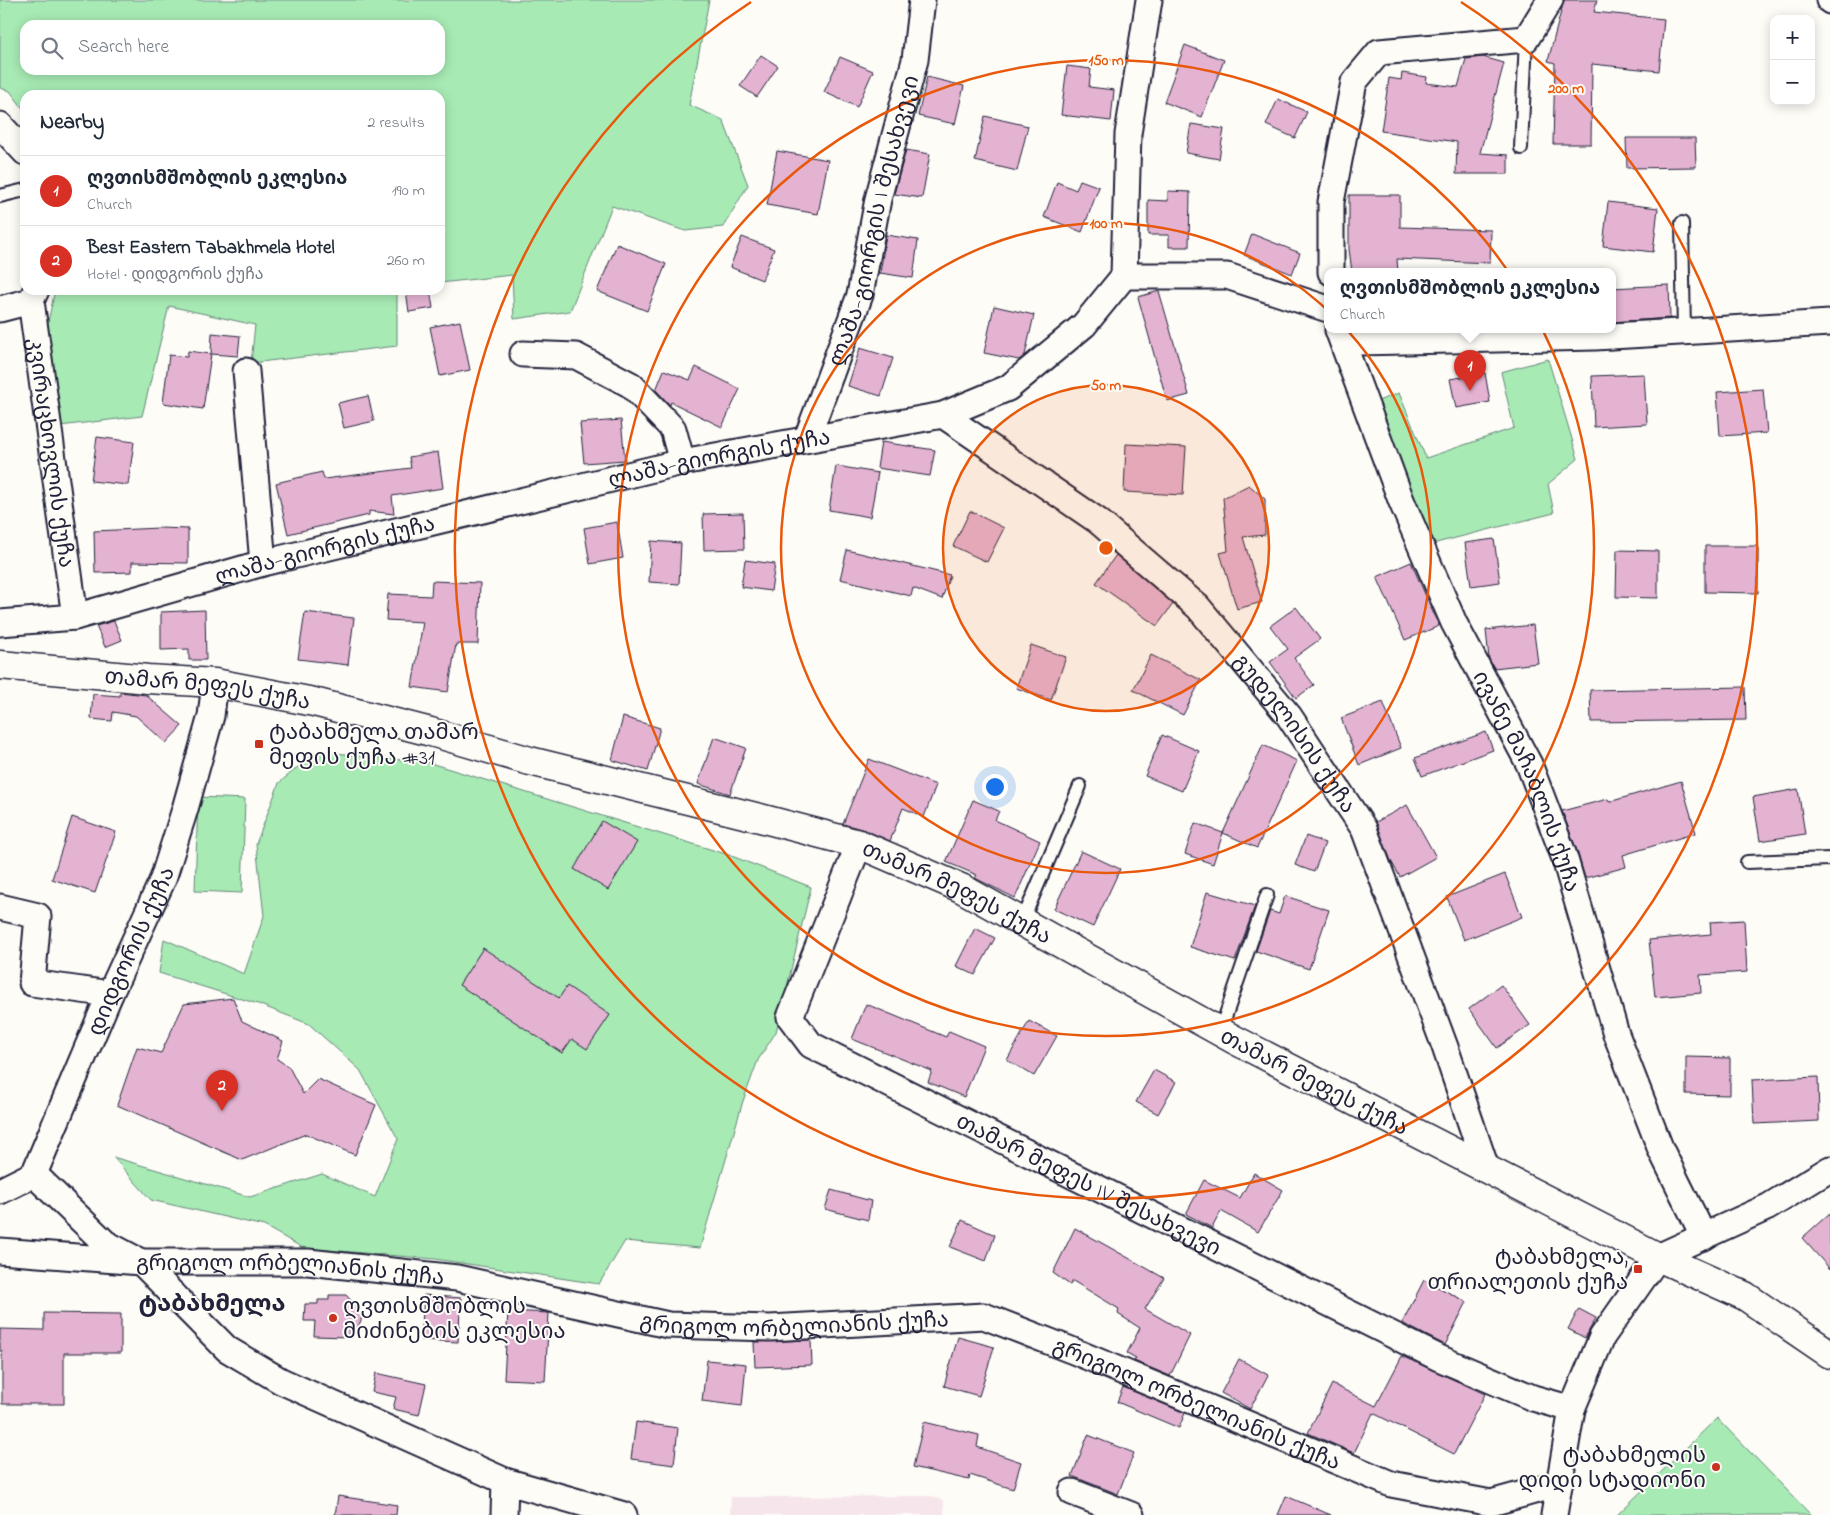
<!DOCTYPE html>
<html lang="en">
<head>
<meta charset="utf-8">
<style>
	body { margin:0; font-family:"Indie Flower","Noto Sans Georgian",sans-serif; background:#f6f6f7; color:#1f2937 }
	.controls { position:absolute; right:15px; top:15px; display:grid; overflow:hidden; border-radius:10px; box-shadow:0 2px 12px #0003 }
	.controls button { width:45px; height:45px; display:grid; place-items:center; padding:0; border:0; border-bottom:1px solid #e0e1e3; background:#fff; color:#1f2937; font:25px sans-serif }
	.you { position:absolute; left:994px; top:786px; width:18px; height:18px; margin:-12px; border:4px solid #fff; border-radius:50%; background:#1a73e8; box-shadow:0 0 0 8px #1a73e833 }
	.badge { display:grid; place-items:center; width:32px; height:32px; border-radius:50%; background:#d93025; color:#fff; font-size:16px; font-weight:700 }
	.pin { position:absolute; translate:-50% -41px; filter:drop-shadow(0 1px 2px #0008) }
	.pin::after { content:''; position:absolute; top:26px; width:18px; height:15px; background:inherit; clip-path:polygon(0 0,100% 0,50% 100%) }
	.popup { position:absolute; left:1324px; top:268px; width:292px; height:65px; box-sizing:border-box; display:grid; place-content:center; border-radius:10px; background:#fff; filter:drop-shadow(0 1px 4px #0005); font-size:16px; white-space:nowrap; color:#747a83 }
	.popup b { font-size:19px; color:#1f2937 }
	.popup::after { content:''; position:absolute; left:50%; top:100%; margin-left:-10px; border:10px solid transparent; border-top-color:#fff }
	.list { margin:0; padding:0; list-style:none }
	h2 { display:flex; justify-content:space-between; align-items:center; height:65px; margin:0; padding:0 20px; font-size:21px }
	h2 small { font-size:16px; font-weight:400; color:#747a83 }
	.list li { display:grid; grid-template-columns:32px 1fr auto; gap:15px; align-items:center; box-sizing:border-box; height:70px; padding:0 20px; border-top:1px solid #e0e1e3 }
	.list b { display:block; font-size:19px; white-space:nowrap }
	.list p { margin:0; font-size:16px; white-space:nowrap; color:#747a83 }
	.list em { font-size:16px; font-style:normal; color:#747a83 }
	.icon { flex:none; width:28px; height:28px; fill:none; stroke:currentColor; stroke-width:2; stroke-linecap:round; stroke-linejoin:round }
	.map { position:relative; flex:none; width:1830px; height:1515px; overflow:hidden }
	.search { position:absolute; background:#fff; box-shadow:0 2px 12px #0003; left:20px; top:20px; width:425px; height:55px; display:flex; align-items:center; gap:12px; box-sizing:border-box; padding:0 18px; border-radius:15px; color:#747a83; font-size:19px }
	.panel { position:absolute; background:#fff; box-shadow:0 2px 12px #0003; left:20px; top:90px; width:425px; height:205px; border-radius:15px }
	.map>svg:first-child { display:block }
	.built { fill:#f6e6ec }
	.green { fill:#a7eab4; stroke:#648678; fill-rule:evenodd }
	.building { fill:#e4b3d2; stroke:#22223b }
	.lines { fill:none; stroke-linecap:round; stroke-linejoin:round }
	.lane-casing { stroke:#22223b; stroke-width:16 }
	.street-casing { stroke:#22223b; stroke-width:29 }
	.secondary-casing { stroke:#22223b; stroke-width:31 }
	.lane { stroke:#fdfcf7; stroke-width:12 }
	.street { stroke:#fdfcf7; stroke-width:25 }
	.secondary { stroke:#fdfcf7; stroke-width:28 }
	.ring { fill:none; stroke:#e8590c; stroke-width:2.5 }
	.poi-dot { fill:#c8321e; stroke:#fdfcf7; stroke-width:2 }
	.labels { text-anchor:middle; stroke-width:4; stroke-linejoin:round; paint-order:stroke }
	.street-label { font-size:22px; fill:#22223b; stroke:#fdfcf7 }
	.poi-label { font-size:22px; fill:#22223b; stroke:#fdfcf7; text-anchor:start }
	.neighbourhood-label { font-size:24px; font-weight:bold; fill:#22223b; stroke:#fdfcf7 }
	.centre { fill:#e8590c; stroke:#fdfcf7; stroke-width:2.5 }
	.ring-label { font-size:15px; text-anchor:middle; font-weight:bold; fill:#e8590c; stroke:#fdfcf7; stroke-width:4; stroke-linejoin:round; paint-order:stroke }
</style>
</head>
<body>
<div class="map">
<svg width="1830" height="1515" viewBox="0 0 1830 1515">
	<rect width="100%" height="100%" fill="#fdfcf7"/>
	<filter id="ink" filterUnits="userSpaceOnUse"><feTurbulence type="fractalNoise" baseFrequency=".02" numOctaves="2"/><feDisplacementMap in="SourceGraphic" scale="10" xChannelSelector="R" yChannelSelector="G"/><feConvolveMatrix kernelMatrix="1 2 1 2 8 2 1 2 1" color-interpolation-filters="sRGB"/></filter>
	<g filter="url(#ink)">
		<path class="built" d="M932,1496L944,1501V1515H730L731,1497Z"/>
		<g class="green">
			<path d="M0,0H709L689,105L723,120L748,185L723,227L685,231L612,206L570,311L514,319L512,275L440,283V95H25V111L10,91L0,88ZM25,25H440V70H25Z"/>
			<path d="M55,290H397V346L251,363L255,325L169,306L142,416L60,426L46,331Z"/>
			<path d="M1548,359L1578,459L1548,484L1554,513L1432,544L1378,401L1399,393L1426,458L1514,428L1501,372Z"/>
			<path d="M317,751L430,763L729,855L811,887L776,1032L758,1060L743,1101L700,1248L625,1241L599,1284L435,1259L303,1248L264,1226L151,1200L113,1157L250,1197L322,1174L375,1197L398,1139L360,1070L309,1024L258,1004L159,973L164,939L244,974L264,916L256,844L279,783Z"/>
			<path d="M198,797L245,799L242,893L195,891Z"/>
			<path d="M1717,1418L1811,1515H1617Z"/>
		</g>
		<g class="building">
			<path d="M1564,0H1597L1594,12L1664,19L1659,71L1592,64L1591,144H1553L1555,63L1548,61Z"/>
			<path d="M1185,45L1224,60L1202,117L1164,102Z"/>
			<path d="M761,55L778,66L757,97L740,86Z"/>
			<path d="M840,57L873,71L857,107L824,92Z"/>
			<path d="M1483,57L1504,63L1480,153L1508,155V174H1456L1457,142L1381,131L1389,78L1401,80L1402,73L1427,77L1426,83L1458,87L1466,59Z"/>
			<path d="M1067,66L1091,69L1089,87L1114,90L1111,121L1061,115Z"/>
			<path d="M927,77L964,86L955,124L918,116Z"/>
			<path d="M1278,99L1307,112L1295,138L1266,125Z"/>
			<path d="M985,116L1028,126L1017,171L975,161Z"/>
			<path d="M1191,124L1224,129L1219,159L1186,153Z"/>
			<path d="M1626,138H1695L1696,167L1627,168Z"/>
			<path d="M906,150L930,154L922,198L894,194Z"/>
			<path d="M777,151L828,160L818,214L767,205Z"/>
			<path d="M1080,180L1099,187L1082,232L1044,217L1057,182L1076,190Z"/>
			<path d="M1168,191L1190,192L1189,247H1169V235H1148V200L1168,201Z"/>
			<path d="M1349,195H1400V227L1491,230L1490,263L1397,259L1398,272H1352L1349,249Z"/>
			<path d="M1608,202L1658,208L1653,252L1603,246Z"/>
			<path d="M1252,234L1300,253L1292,274L1244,255Z"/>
			<path d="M886,235L918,240L913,278L880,273Z"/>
			<path d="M742,237L774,249L762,280L730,267Z"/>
			<path d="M617,244L666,264L647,311L597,291Z"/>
			<path d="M1669,285L1670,318L1612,322V288Z"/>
			<path d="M406,290H430L433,308L409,312Z"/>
			<path d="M1159,291L1189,395L1167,401L1138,297Z"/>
			<path d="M994,306L1034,315L1025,355L1019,360L984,353Z"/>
			<path d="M460,321L470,370L440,376L430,327Z"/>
			<path d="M212,333L240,336L238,356L211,354Z"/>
			<path d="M860,348L893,358L881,396L848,386Z"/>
			<path d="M188,351L211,354L203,409L163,403L169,355L187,357Z"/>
			<path d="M696,367L740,389L722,427L671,402L670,405L656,390L664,370L690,380Z"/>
			<path d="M1485,373L1490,402L1456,408L1450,379Z"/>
			<path d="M1644,374L1647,424L1594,427L1592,376Z"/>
			<path d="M1763,389L1767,433L1720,436L1717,392Z"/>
			<path d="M368,396L374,421L344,428L338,403Z"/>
			<path d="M621,420L625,460L584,463L580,423Z"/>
			<path d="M97,437L134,442L128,485L91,481Z"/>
			<path d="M881,442L935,450L930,476L877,468Z"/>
			<path d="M1126,444L1186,447L1183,495L1124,492Z"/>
			<path d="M438,452L443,488L392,496L394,514L369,511V515L288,534L276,483L322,472L324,479L411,468L409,457Z"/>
			<path d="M836,466L878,473L870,517L829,510Z"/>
			<path d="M1249,485L1265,499V535L1243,537L1262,602L1237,609L1220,553L1228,551L1223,498Z"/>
			<path d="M970,511L1004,528L987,562L953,546Z"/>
			<path d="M743,513L744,549L704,550L703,514Z"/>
			<path d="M617,522L623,558L590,564L584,528Z"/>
			<path d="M159,528L188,529V563L132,562V572L95,573L94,531Z"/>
			<path d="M1494,539L1500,582L1471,586L1465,543Z"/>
			<path d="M651,541L681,543L679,584L649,582Z"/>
			<path d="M1705,546H1758V593L1705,592Z"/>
			<path d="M847,550L950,575L942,599L913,588L911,596L840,579Z"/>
			<path d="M1617,550L1658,551V598L1616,597Z"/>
			<path d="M1116,555L1173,604L1157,626L1096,583Z"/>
			<path d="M745,560L775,564L771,591L741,587Z"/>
			<path d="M1411,562L1439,626L1405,640L1377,577Z"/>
			<path d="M432,581L480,583L478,644H456L448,692L412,687L423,622L386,620L388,594L431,596Z"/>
			<path d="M1296,607L1320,639L1294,658L1314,685L1296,698L1270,662L1288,649L1270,626Z"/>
			<path d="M205,610L206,660H189V649L161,650V612Z"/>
			<path d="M305,612L354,618L348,665L298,659Z"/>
			<path d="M114,621L122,640L105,647L96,626Z"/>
			<path d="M1533,625L1538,663L1494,668L1489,659L1486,630Z"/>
			<path d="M1031,645L1066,657L1051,700L1016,688Z"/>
			<path d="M1151,655L1201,680L1183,715L1133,690Z"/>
			<path d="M1745,687L1746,720L1591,722L1590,690Z"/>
			<path d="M120,692L146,695L182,726L166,743L136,716L113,712L112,721L91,719L93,694L120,696Z"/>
			<path d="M1383,702L1401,748L1359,765L1341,718Z"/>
			<path d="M623,717L660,728L648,771L612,760Z"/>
			<path d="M1486,732L1493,750L1422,776L1415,758Z"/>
			<path d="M1162,735L1199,751L1182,791L1145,776Z"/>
			<path d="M714,737L746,748L730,794L698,784Z"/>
			<path d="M1263,745L1297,761L1257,848L1223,833Z"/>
			<path d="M869,759L936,785L924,817L903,808L890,841L865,830L843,824Z"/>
			<path d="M1681,781L1696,833L1623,855L1626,867L1585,878L1577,851L1562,811L1608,799L1609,802Z"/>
			<path d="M1798,789L1805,834L1760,841L1753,797Z"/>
			<path d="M973,800L999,811L995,820L1040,841L1015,898L975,878L977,875L946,862Z"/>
			<path d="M1407,805L1436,857L1400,877L1391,861L1376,822Z"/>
			<path d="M72,817L116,832L95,893L52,879Z"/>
			<path d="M602,821L637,842L608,890L574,869Z"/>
			<path d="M1195,823L1223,833L1213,864L1185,854Z"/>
			<path d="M1306,836L1325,843L1314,872L1295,865Z"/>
			<path d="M1081,851L1120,869L1093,927L1054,909Z"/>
			<path d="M1505,874L1522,917L1464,940L1447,897Z"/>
			<path d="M1207,892L1255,906L1235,961L1190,947Z"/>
			<path d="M1285,896L1329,910L1309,969L1256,951L1270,911L1279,914Z"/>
			<path d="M1744,920L1747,972L1700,975L1701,993L1655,997L1649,940L1711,934L1710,922Z"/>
			<path d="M975,928L995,938L975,975L956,966Z"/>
			<path d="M483,948L559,998L567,986L610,1015L587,1049L572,1039L562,1053L459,985Z"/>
			<path d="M1501,985L1530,1025L1497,1048L1469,1009Z"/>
			<path d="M233,998L242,1021L283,1041L277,1059L289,1067L303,1094L318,1079L376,1105L355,1155L306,1134L242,1160L117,1105L137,1047L161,1053L184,1004Z"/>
			<path d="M866,1004L946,1037L949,1031L984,1046L964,1097L928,1082L932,1071L852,1039Z"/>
			<path d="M1029,1021L1057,1036L1034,1076L1007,1060Z"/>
			<path d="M1686,1057L1730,1058V1095L1686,1094Z"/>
			<path d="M1154,1070L1176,1082L1158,1114L1136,1102Z"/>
			<path d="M1818,1077L1819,1121L1754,1124L1752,1080Z"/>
			<path d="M1254,1173L1283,1190L1258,1232L1221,1211L1212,1228L1186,1214L1204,1180L1240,1198Z"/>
			<path d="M831,1190L871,1201L868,1220L825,1209Z"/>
			<path d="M1830,1213V1269L1802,1238Z"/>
			<path d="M962,1220L995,1235L986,1261L950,1247Z"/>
			<path d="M1075,1228L1164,1278L1145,1309L1190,1335L1170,1376L1134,1361L1136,1358L1127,1353L1140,1328L1118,1314L1119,1309L1073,1281L1070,1285L1053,1273Z"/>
			<path d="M1424,1280L1467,1302L1445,1345L1402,1323Z"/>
			<path d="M329,1295H346L360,1310L362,1315L361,1321L357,1328L349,1330V1337L314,1336L315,1321H304L305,1304H318V1300H329Z"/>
			<path d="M424,1295L461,1298L458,1342L421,1340Z"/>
			<path d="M1579,1309L1596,1318L1585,1338L1568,1329Z"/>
			<path d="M508,1311L549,1313L545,1381L504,1379Z"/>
			<path d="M44,1313L121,1314V1353H64V1404H2V1351H0V1329L44,1330Z"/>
			<path d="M958,1337L994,1347L979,1396L944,1386Z"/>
			<path d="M811,1340L812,1365L755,1367L754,1342Z"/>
			<path d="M1402,1356L1485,1394L1454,1454L1373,1413L1354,1453L1308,1433L1332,1384L1376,1406Z"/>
			<path d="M1239,1359L1268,1375L1250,1409L1221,1393Z"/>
			<path d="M707,1360L746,1364L742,1406L702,1401Z"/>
			<path d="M376,1373L426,1384L419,1415L393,1409L396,1397L372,1392Z"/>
			<path d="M1123,1387L1185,1413L1179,1428L1117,1402Z"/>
			<path d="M636,1422L678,1428L674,1465L631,1459Z"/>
			<path d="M924,1422L979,1435L977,1447L1021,1462L1013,1489L970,1475L969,1480L913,1467Z"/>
			<path d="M1088,1435L1134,1453L1118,1494L1072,1476Z"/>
			<path d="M338,1496L397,1505L396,1515H335Z"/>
			<path d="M1286,1496L1331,1515H1278Z"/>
		</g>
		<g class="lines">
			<g class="lane-casing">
				<g id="lane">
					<path d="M1521,148L1526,39"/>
					<path d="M0,196L25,190"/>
					<path d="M1682,223L1684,332"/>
					<path d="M1747,862L1830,859"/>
					<path d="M1022,922L1080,786"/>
					<path d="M1220,1032L1267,895"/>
				</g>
			</g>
			<g class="street-casing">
				<g id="street">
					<path d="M1829,0L1830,1"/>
					<path d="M0,125L25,152"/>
					<path d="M1331,272V202L1354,82L1379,52L1526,39L1550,0"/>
					<path d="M1124,276H1227L1328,309"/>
					<path id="s1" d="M36,290L31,301L75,617"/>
					<path d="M0,309L31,301"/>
					<path id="s2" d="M1338,330L1401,500L1454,623L1529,764L1564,856L1616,1034L1661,1150L1704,1237"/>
					<path d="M1348,330L1358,342L1595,337L1830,323"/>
					<path d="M523,354L576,356L631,385L673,429L682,462"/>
					<path d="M246,371L263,563"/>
					<path id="s3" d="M943,415L1098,521L1198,607L1289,716L1364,829L1445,1047L1486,1168"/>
					<path id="s4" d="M807,438L860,295L878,199L915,60L922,0"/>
					<path id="s5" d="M0,623L75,617L263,563L682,462L943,415L1008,388L1084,325L1124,276L1128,134L1149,0"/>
					<path id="s6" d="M859,844L790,1017L811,1045L1439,1358L1533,1398L1572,1409"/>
					<path d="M0,907L38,916L32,983L110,994"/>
					<path d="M34,1174L105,1243L141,1262L227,1349L281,1381L505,1481L624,1515"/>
					<path id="s7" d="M0,1191L34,1174L110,994L163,879L185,809L211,716L215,683"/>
					<path id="s8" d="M0,1251L141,1262H308L457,1278L668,1325L770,1328L984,1316L1071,1350L1391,1484L1491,1503L1559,1484"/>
					<path d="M1072,1492L1131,1515"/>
					<path d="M504,1515L505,1481"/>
					<path d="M1554,1515L1572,1409L1602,1337L1658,1257L1768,1207L1830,1169"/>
				</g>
			</g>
			<g class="secondary-casing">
				<g id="secondary">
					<path id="s9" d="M0,665L148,679L215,683L314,702L431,732L530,761L760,818L859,844L961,888L1235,1040L1658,1257L1745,1296L1830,1354"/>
				</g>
			</g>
			<use href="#lane" class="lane"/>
			<use href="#street" class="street"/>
			<use href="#secondary" class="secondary"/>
		</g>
	</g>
	<circle cx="1106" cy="548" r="163" fill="#e8590c" fill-opacity=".12"/>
	<g class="ring">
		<circle cx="1106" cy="548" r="163"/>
		<circle cx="1106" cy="548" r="325"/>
		<circle cx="1106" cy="548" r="488"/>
		<path d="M1461 2A651 651 0 1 1 751 2"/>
	</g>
	<g class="poi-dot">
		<rect x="254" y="739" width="10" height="10" rx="2.5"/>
		<rect x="1633" y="1264" width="10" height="10" rx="2.5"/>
		<circle cx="333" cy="1318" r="5"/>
		<circle cx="1716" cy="1467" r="5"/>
	</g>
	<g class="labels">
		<g class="street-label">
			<text dy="8" stroke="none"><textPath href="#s4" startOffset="228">ლაშა-გიორგის I შესახვევი</textPath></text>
			<text dy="8" stroke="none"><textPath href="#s1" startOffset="165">კვირაცხოვლის ქუჩა</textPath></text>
			<text dy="8" stroke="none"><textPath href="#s5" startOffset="739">ლაშა-გიორგის ქუჩა</textPath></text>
			<text dy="8" stroke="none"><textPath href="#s5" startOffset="334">ლაშა-გიორგის ქუჩა</textPath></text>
			<text dy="8" stroke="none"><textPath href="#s9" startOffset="209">თამარ მეფეს ქუჩა</textPath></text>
			<text dy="8" stroke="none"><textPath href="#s3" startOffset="479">გუდელისის ქუჩა</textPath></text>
			<text dy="8" stroke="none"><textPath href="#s2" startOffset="490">ივანე მაჩაბლის ქუჩა</textPath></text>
			<text dy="8" stroke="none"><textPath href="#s9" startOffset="989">თამარ მეფეს ქუჩა</textPath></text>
			<text dy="8" stroke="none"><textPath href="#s7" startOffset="281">დიდგორის ქუჩა</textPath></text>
			<text dy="8" stroke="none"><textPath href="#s9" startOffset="1394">თამარ მეფეს ქუჩა</textPath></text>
			<text dy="8" stroke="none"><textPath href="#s6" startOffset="532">თამარ მეფეს IV შესახვევი</textPath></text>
			<text dy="8" stroke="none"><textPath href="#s8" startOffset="291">გრიგოლ ორბელიანის ქუჩა</textPath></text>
			<text dy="8" stroke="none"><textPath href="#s8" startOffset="801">გრიგოლ ორბელიანის ქუჩა</textPath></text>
			<text dy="8" stroke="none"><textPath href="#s8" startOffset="1221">გრიგოლ ორბელიანის ქუჩა</textPath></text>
		</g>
		<g class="poi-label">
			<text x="269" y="739">ტაბახმელა თამარ<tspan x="269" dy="25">მეფის ქუჩა #31</tspan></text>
			<text x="1628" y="1264" text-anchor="end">ტაბახმელა,<tspan x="1628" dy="25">თრიალეთის ქუჩა</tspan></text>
			<text x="343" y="1313">ღვთისმშობლის<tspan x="343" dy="25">მიძინების ეკლესია</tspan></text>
			<text x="1706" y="1462" text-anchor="end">ტაბახმელის<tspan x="1706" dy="25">დიდი სტადიონი</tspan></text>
		</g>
		<g class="neighbourhood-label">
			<text x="212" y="1311">ტაბახმელა</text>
		</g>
	</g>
	<circle cx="1106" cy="548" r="8" class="centre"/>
	<g class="ring-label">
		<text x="1106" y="65">150 m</text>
		<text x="1566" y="93">200 m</text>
		<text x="1106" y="228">100 m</text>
		<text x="1106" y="390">50 m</text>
	</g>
</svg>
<div class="controls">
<button>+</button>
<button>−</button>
</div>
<div class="you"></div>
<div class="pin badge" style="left:1470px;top:391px">1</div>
<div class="popup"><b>ღვთისმშობლის ეკლესია</b>Church</div>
<div class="pin badge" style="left:222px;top:1111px">2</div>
<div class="search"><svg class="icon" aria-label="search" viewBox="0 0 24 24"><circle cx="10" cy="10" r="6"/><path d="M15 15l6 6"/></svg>Search here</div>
<section class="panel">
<h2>Nearby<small>2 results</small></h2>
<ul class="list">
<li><span class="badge">1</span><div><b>ღვთისმშობლის ეკლესია</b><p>Church</p></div><em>190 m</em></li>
<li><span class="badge">2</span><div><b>Best Eastern Tabakhmela Hotel</b><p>Hotel · დიდგორის ქუჩა</p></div><em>260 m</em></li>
</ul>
</section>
</div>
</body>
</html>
